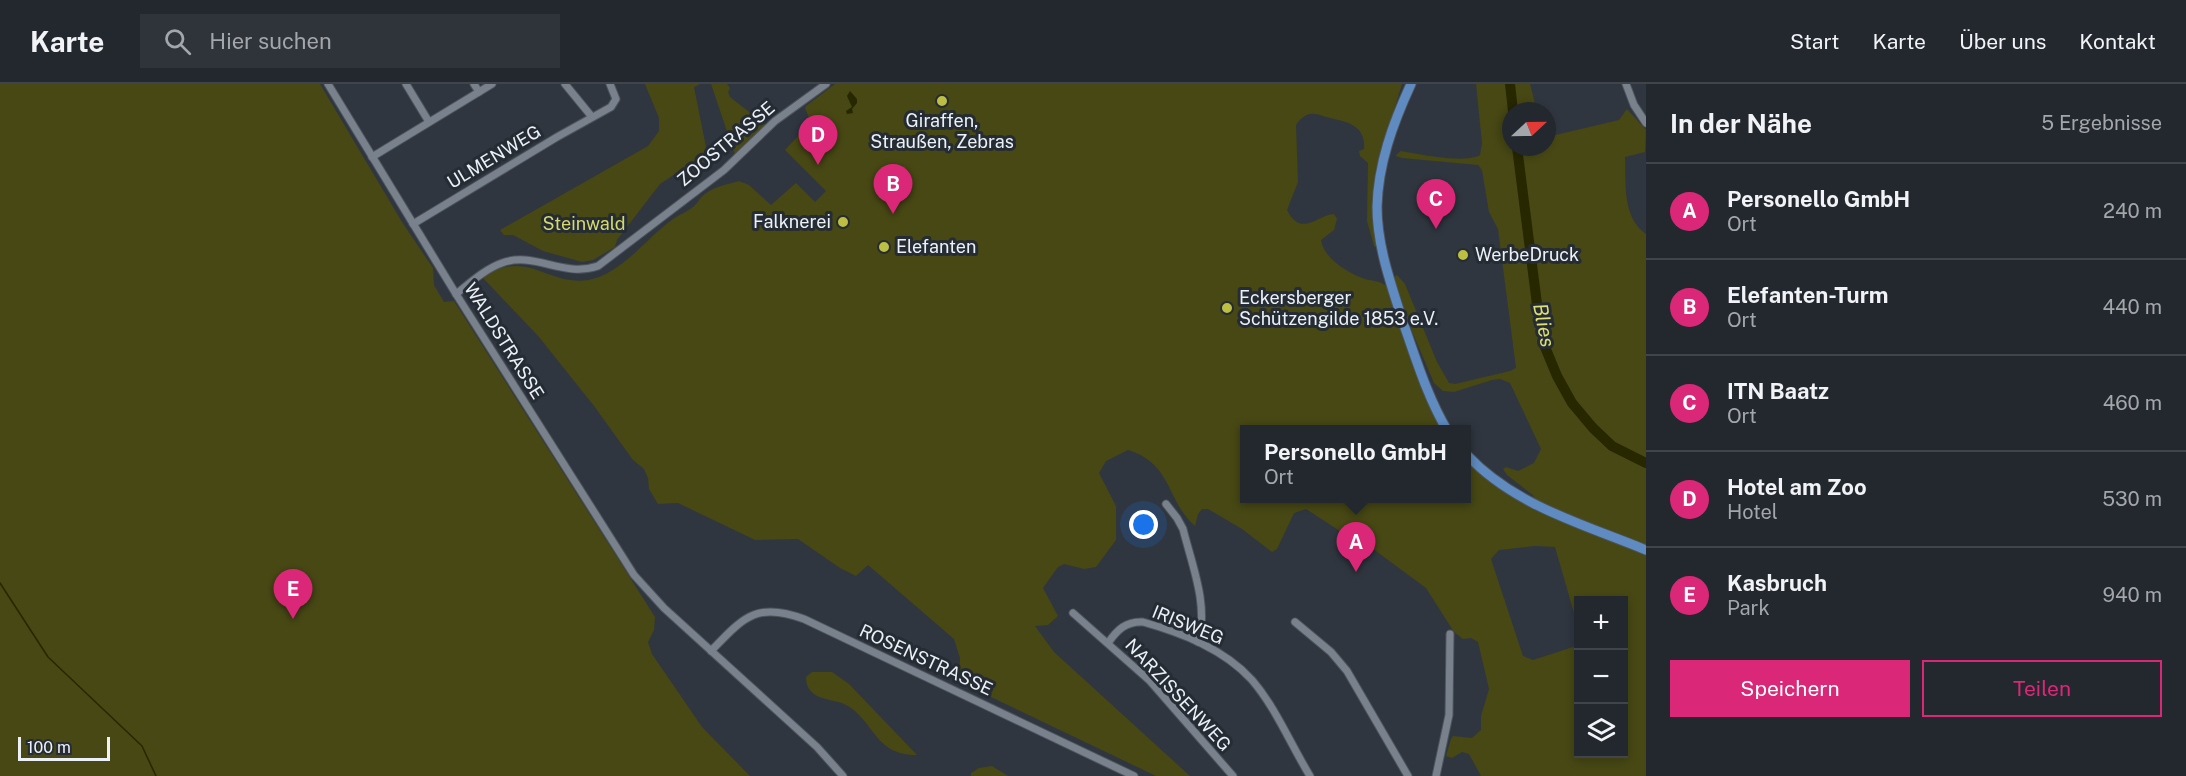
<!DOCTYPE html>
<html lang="de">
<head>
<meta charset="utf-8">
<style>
	body { margin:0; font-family:"Public Sans",sans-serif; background:#2f343b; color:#f1f3f6 }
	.controls { position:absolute; right:18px; bottom:18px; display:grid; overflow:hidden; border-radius:0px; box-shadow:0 3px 9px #0003 }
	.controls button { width:54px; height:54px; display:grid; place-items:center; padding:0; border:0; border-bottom:2px solid #40444b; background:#23282f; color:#f1f3f6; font:30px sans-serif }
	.compass { position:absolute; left:1502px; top:18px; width:54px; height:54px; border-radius:50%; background:#23282f; box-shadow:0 3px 9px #0003; rotate:68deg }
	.scale { position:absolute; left:18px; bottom:15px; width:92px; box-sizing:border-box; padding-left:6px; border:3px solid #ecf1f7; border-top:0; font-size:16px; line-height:21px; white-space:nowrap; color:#ecf1f7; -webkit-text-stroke:4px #252c34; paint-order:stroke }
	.you { position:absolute; left:1144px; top:441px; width:21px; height:21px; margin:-15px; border:4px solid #fff; border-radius:50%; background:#1a73e8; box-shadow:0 0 0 9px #1a73e833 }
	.badge { display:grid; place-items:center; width:39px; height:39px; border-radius:50%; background:#db2777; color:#fff; font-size:20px; font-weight:700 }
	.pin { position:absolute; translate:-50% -50px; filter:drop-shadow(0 2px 3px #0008) }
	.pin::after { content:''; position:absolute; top:32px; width:21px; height:18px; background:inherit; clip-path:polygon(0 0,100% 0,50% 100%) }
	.popup { position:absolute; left:1240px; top:341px; width:231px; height:78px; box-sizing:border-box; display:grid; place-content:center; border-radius:0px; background:#23282f; filter:drop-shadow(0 2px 4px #0005); font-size:20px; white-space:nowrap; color:#a3a6aa }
	.popup b { font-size:22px; color:#f1f3f6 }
	.popup::after { content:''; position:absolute; left:50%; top:100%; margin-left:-12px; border:12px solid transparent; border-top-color:#23282f }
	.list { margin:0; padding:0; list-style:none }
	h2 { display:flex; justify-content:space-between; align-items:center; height:78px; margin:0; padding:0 24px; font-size:26px }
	h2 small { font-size:20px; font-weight:400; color:#a3a6aa }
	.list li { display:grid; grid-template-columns:39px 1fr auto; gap:18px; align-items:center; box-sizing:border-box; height:96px; padding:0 24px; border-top:2px solid #40444b }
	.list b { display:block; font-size:22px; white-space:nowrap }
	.list p { margin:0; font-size:20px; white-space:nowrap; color:#a3a6aa }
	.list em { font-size:20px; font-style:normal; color:#a3a6aa }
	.actions { display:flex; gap:12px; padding:18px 24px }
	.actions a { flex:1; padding:14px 0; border:2px solid #db2777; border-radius:0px; text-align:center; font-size:21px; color:#db2777 }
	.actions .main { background:#db2777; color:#fff }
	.icon { flex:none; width:33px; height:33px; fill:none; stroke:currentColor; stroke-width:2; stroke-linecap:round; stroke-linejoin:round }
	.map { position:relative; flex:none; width:1646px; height:692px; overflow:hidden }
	header { display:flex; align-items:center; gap:36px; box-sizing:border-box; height:84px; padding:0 30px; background:#23282f; border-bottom:2px solid #40444b }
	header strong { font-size:28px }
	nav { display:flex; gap:33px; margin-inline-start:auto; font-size:21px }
	.search { width:420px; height:54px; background:#2f343b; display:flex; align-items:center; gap:15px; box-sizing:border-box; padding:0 21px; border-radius:0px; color:#a3a6aa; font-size:22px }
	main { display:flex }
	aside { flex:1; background:#23282f }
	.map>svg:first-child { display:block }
	.green { fill:#474814; fill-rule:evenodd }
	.water { fill:#272700 }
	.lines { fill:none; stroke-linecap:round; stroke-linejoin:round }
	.stream { stroke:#272700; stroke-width:1.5 }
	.river { stroke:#272700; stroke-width:10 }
	.minor-casing { stroke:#4e545c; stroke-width:9 }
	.major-casing { stroke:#4e545c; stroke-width:11 }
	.minor { stroke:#79818c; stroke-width:7 }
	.major { stroke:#5f8bc1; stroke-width:9 }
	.poi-dot { fill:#bdbf43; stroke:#252c34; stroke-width:2 }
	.labels { text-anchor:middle; stroke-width:6; stroke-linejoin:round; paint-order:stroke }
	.poi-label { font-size:18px; fill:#ecf1f7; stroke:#252c34; text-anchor:start }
	.street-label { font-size:18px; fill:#ecf1f7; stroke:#252c34 }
	.park-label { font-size:18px; fill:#d6d96d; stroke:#252c34 }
	.water-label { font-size:20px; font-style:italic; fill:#dee074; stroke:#252c34 }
</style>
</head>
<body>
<header>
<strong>Karte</strong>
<div class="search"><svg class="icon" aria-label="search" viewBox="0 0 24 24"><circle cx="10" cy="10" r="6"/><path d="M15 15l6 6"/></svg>Hier suchen</div>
<nav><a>Start</a><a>Karte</a><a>Über uns</a><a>Kontakt</a></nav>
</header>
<main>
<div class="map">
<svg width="1646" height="692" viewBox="0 0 1646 692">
	<rect width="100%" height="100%" fill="#2f363f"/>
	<g class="green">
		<path d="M0,0H320L402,138L433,184L434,201L444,218L454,217L655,533L654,546L648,558L652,570L702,643L750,692H0Z"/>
		<path d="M645,0H700L694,3L708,73L706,77L678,88L660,100L617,156L615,163L593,176L582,178L543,167L513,151H504L500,146L648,62L659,47V34Z"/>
		<path d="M711,0H727L730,4L728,8L730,13L766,41L735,71Z"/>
		<path d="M835,0H1402L1375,88L1373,123L1378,162L1377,164L1374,162L1367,137L1368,79L1360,72L1359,67L1364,65C1366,42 1348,38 1330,34C1325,33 1316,29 1311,30C1305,30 1299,36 1296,41L1298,98L1287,126C1301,154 1317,131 1334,130L1337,135L1334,146L1321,156C1324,175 1348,189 1365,195C1372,197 1382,197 1387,203C1390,208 1392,215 1394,221L1391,224L1393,229L1398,231L1443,345L1245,346V414H1467V376C1484,395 1505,408 1528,421L1534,412L1507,391L1503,385L1506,383L1518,387L1534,379L1541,365L1510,299L1500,295L1492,296L1454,308L1443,307L1434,299L1412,247L1394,193L1397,191L1405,200L1437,278L1449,299L1455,300L1510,287L1516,284L1498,145L1489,128L1482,86L1478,81L1402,74L1396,72L1397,70L1401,67C1419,70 1465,80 1480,71L1482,59L1476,0H1530L1537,27H1511V63H1547V53L1619,36L1627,25L1646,46L1645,68L1625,73C1626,99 1622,133 1646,150V692H1481L1469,670L1462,668L1452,674L1446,672L1451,655L1453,652L1472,654L1481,646V632L1489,605L1478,558L1471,554L1463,555L1454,548L1426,504L1369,462L1346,451L1306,425L1294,429L1277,465L1272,468L1242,445L1208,425H1202L1198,430L1195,442C1166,417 1173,380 1128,366L1106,377L1099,389L1116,422V456L1096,483L1084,485L1064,480L1058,483L1043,504L1058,532L1048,541L1035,542L1054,568L1190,692H1156L966,601L967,593L959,594L960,574L954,555L868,481L856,492L840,484L798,455L755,456L678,419L658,420L649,405L648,394L644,385L633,376L594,322L539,253L483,194C526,163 547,202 588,196C622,190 646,154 673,135C680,130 690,127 696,120C699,117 701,112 705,110C713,103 729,100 739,97L749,101L771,121L796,99L815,118L826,107L785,66L811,38L805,24L806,22ZM1535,462L1555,463L1578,543V516H1624V670H1578V557L1576,562L1533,576L1523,572L1491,475L1499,466Z"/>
		<path d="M812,588H832L849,600L917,671C875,671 876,640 848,622C837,615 818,617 810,606C807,603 806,597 806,593Z"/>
		<path d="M992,682L1008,692H971V689L979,684Z"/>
	</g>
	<path class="water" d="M850,7L857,15V19L852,25L853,29L847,30L846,27L852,23L847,12Z"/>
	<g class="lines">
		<path class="stream" d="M0,499L48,573L142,662L156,692"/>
		<g class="river">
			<path d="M1510,0L1513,27"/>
			<path d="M1517,63L1537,220L1545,263L1557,292L1572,319L1593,344L1612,362L1646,379"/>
		</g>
		<g class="minor-casing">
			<g id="minor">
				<path d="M328,0L456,210L634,491L664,524L817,663L843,692"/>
				<path d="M406,0L429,38"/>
				<path d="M474,0L479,8"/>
				<path d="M565,0L592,33"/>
				<path d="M1626,0L1634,21L1646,39"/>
				<path d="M372,73L492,0"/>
				<path d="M413,140L557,53L611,23L616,15L610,0"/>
				<path d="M456,210C470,199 485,185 502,179C534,167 563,194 598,182L724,86L775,37L826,0"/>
				<path d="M1166,420L1177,434L1183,445C1192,481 1209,522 1198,558"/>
				<path d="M1073,529L1150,597L1233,692"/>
				<path d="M1295,538L1331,568L1347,587L1408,692"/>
				<path d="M1108,559C1117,546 1126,537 1143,538C1182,549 1224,565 1252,596C1276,624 1291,661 1310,692"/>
				<path d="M711,567C743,534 756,517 804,535L1134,692"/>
				<path d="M1436,692L1449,631L1450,550"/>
			</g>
		</g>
		<g class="major-casing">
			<g id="major">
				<path d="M1411,0C1393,39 1378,80 1377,123C1377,164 1393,206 1405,244C1417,278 1428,314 1447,346"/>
				<path d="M1467,371C1515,422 1583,440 1646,466"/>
			</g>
		</g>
		<use href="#minor" class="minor"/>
		<use href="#major" class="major"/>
	</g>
	<g class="poi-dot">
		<circle cx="942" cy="17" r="6"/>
		<circle cx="843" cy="138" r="6"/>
		<circle cx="884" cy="163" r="6"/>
		<circle cx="1463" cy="171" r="6"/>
		<circle cx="1227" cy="224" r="6"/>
	</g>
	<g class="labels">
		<g class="poi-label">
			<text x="942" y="43" text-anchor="middle">Giraffen,<tspan x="942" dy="21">Straußen, Zebras</tspan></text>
			<text x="831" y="144" text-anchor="end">Falknerei</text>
			<text x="896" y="169">Elefanten</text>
			<text x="1475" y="177">WerbeDruck</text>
			<text x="1239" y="220">Eckersberger<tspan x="1239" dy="21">Schützengilde 1853 e.V.</tspan></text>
		</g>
		<g class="street-label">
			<text transform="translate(726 60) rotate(-40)" y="6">ZOOSTRASSE</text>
			<text transform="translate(494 73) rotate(-31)" y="6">ULMENWEG</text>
			<text transform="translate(504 257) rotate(58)" y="6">WALDSTRASSE</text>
			<text transform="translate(1188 541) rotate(22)" y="6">IRISWEG</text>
			<text transform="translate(926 576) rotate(25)" y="6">ROSENSTRASSE</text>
			<text transform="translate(1178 611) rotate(47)" y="6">NARZISSENWEG</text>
		</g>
		<g class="park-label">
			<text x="584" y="146">Steinwald</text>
		</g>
		<g class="water-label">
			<text transform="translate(1544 241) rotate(79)" y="7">Blies</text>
		</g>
	</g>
</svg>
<div class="controls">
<button>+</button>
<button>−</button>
<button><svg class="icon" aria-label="layers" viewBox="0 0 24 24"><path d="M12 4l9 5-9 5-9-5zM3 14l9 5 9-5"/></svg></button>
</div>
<svg class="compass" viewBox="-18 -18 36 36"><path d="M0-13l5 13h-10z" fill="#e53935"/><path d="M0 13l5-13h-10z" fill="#a3a6aa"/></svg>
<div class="scale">100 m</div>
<div class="you"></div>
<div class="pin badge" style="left:1356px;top:488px">A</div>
<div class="popup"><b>Personello GmbH</b>Ort</div>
<div class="pin badge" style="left:893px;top:130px">B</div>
<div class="pin badge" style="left:1436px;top:145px">C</div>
<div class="pin badge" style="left:818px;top:81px">D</div>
<div class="pin badge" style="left:293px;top:535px">E</div>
</div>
<aside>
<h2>In der Nähe<small>5 Ergebnisse</small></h2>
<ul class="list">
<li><span class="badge">A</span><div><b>Personello GmbH</b><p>Ort</p></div><em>240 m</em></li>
<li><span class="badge">B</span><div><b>Elefanten-Turm</b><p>Ort</p></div><em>440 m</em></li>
<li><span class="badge">C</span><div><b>ITN Baatz</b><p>Ort</p></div><em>460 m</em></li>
<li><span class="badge">D</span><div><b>Hotel am Zoo</b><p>Hotel</p></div><em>530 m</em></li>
<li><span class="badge">E</span><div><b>Kasbruch</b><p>Park</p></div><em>940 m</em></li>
</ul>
<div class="actions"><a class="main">Speichern</a><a>Teilen</a></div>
</aside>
</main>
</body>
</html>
